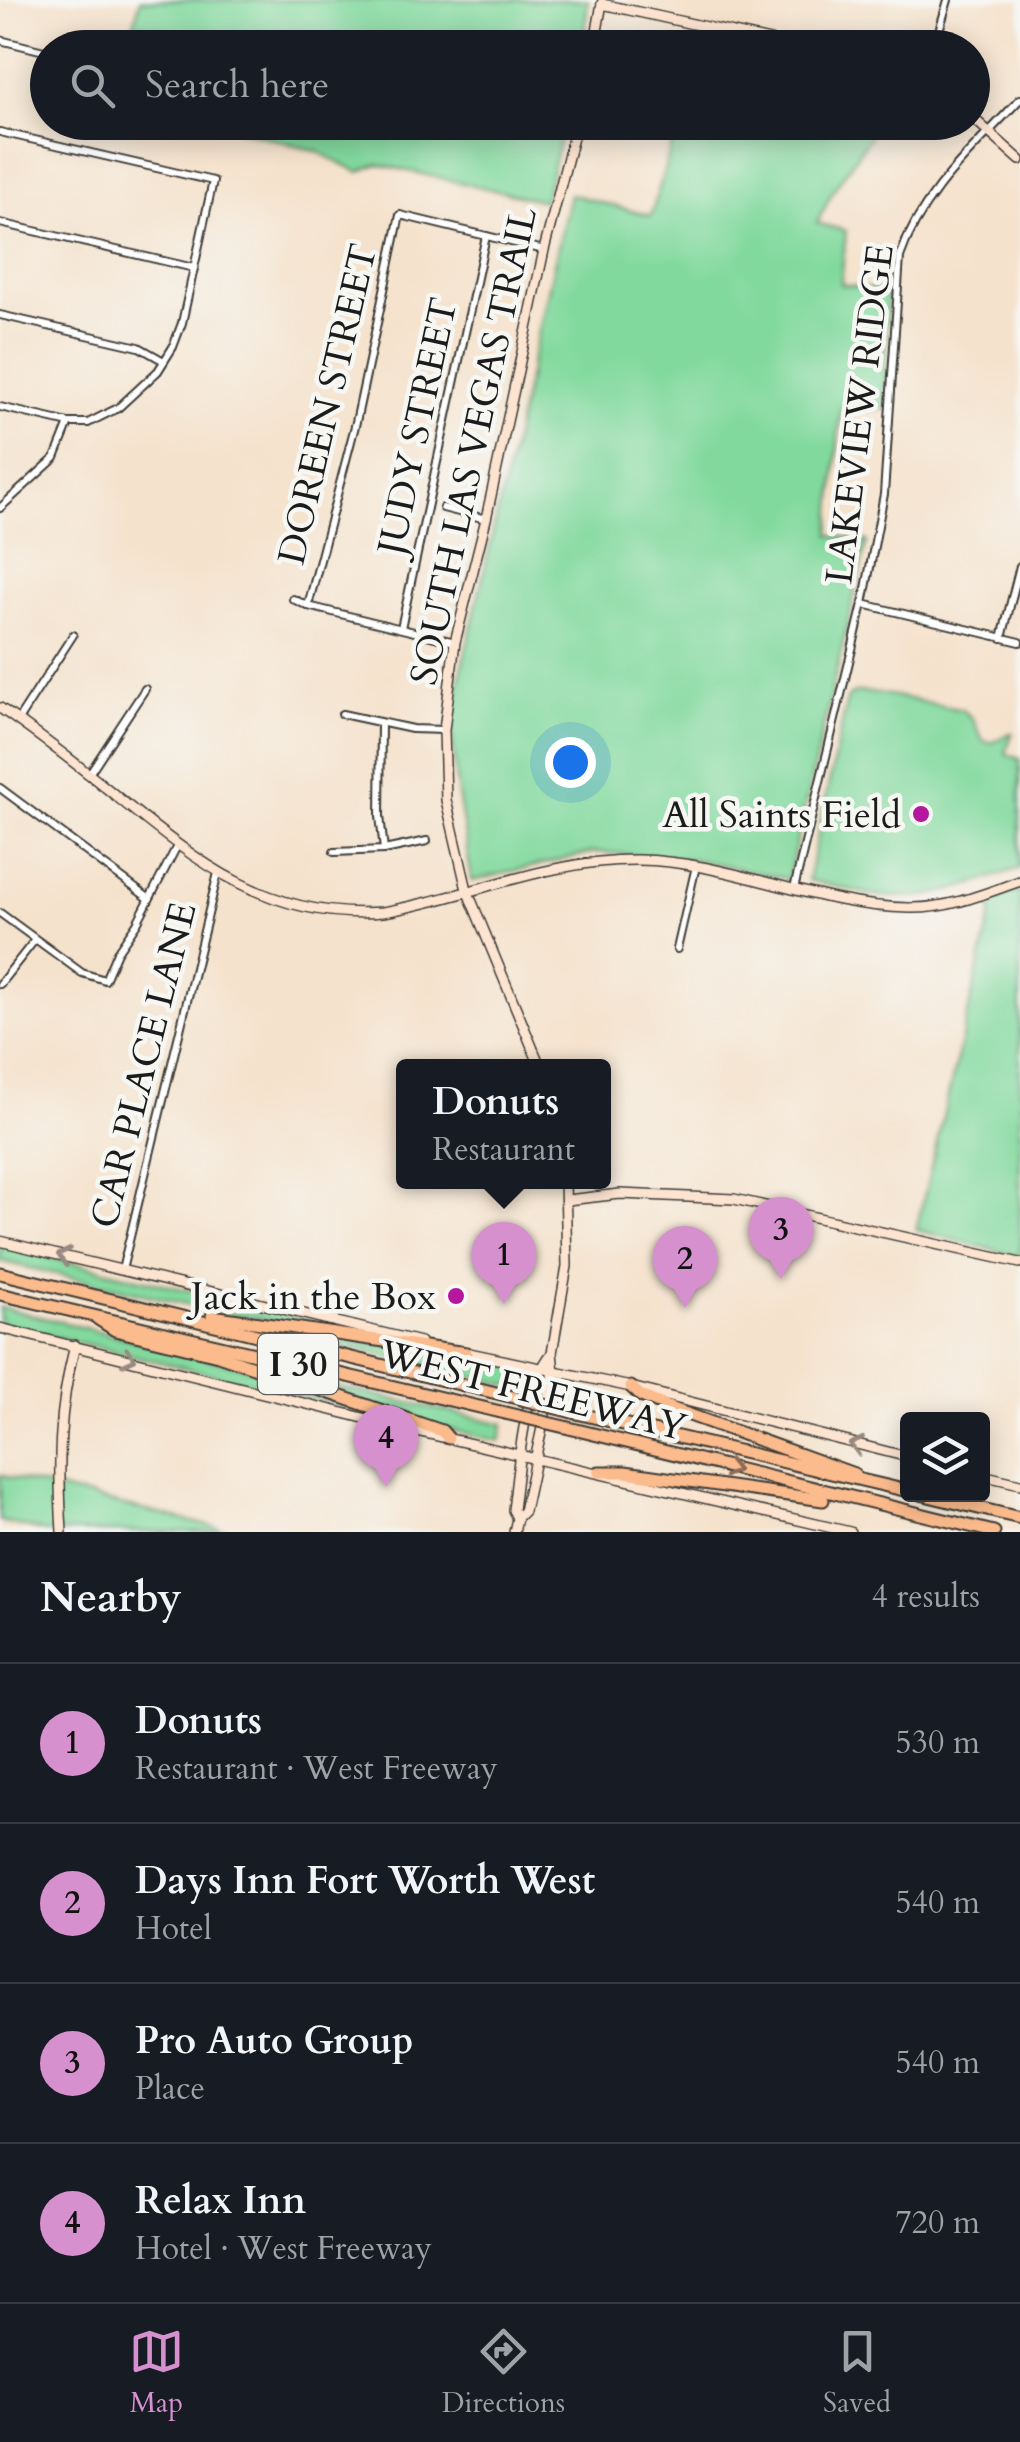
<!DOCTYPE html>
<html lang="en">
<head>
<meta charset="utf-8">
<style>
	body { margin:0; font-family:Cardo,serif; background:#242831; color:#f1f3f6 }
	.controls { position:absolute; right:30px; bottom:30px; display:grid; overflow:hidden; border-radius:10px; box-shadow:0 5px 25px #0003 }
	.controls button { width:90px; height:90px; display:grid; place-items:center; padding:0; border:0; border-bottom:2px solid #363941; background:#171b24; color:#f1f3f6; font:50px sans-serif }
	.you { position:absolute; left:570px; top:762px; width:35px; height:35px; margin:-25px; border:8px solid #fff; border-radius:50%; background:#1a73e8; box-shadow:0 0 0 15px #1a73e833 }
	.badge { display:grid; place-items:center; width:65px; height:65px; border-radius:50%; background:#d690ce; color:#111; font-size:32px; font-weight:700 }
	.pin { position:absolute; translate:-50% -82px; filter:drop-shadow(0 2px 5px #0008) }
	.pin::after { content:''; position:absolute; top:52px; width:35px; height:30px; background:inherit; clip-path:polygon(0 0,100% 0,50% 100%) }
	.popup { position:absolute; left:396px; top:1059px; width:215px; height:130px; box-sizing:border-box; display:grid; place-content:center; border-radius:10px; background:#171b24; filter:drop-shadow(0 2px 8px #0005); font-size:32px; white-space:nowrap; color:#9ea1a6 }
	.popup b { font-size:38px; color:#f1f3f6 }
	.popup::after { content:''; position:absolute; left:50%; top:100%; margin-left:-20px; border:20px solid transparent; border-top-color:#171b24 }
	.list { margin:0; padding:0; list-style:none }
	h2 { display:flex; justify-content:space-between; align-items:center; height:130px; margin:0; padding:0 40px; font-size:42px }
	h2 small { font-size:32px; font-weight:400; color:#9ea1a6 }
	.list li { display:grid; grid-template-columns:65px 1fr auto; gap:30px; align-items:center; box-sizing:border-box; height:160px; padding:0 40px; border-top:2px solid #363941 }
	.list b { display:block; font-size:38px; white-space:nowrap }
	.list p { margin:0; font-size:32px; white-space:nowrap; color:#9ea1a6 }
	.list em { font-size:32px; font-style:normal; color:#9ea1a6 }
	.icon { flex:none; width:55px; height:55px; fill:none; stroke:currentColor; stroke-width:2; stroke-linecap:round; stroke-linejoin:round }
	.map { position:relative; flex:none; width:1020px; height:1532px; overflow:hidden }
	.search { position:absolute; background:#171b24; box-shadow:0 5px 25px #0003; left:30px; right:30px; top:30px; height:110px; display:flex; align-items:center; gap:25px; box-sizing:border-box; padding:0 35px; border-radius:55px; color:#9ea1a6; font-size:38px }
	.sheet { height:770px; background:#171b24 }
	nav { display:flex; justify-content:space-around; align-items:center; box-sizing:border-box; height:140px; border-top:2px solid #363941; background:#171b24; font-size:28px; color:#9ea1a6 }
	nav a { display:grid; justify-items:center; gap:5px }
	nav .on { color:#d690ce }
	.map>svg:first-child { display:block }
	.green { fill:#82d99e; stroke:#4f7a5d; stroke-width:2.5 }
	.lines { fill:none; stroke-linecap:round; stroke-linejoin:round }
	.street-casing { stroke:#3d3a36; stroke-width:10 }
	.secondary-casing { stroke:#3d3a36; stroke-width:12 }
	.highway-casing { stroke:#3d3a36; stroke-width:15 }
	.street { stroke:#fff; stroke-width:6 }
	.secondary { stroke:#fde4d1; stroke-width:9 }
	.highway { stroke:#fbbb8c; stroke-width:11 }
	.highway-bridge-casing { stroke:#3d3a36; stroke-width:15; stroke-linecap:butt }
	.highway-bridge { stroke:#fbbb8c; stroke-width:11 }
	.oneway { stroke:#988a80 }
	.oneway2 { stroke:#8c6c54 }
	.poi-dot { fill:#b5179e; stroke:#f6f6f2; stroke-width:4 }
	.labels { text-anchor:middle; stroke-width:9; stroke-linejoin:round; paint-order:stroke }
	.shield { fill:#f6f6f2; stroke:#5d5d5c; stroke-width:2.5 }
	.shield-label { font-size:35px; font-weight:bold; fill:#1c1c1c }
	.street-label { font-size:38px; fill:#1c1c1c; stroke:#f6f6f2 }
	.poi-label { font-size:38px; fill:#1c1c1c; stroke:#f6f6f2; text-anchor:end }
</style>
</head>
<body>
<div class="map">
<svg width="1020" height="1532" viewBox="0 0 1020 1532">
	<rect width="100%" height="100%" fill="#f6f6f2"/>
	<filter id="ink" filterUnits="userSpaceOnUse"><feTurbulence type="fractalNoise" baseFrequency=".01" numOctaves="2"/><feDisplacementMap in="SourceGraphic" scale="20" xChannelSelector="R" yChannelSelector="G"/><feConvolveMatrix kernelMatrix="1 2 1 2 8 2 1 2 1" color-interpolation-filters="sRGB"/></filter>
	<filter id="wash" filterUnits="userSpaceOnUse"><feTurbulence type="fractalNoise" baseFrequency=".0048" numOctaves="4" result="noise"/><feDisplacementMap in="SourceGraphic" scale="40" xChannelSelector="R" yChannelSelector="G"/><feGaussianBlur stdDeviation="2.25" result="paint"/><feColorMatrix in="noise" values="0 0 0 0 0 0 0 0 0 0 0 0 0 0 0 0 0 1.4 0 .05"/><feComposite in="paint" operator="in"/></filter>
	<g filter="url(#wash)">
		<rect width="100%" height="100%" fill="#f5e2cc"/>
		<g class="green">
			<path d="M140,0H588L583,47L161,48L164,32L134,25Z"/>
			<path d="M217,123H564L544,201L377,164L359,172L316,151Z"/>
			<path d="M678,123H879L834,189L817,223L846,231L841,284L888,292L884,409L841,408L830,535L867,541L788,879L697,860L595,852L472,881L456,781L451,716L570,194L651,216Z"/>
			<path d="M858,692L884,694L963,710L973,720L983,741C997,746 999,736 1012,733L1006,754L1020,759V868C981,881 941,898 899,897C868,897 838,887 808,880L847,700L850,695Z"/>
			<path d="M1020,890V1256H1017L916,1230L992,912L988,902Z"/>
			<path d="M0,1245L370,1334L234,1315L0,1261Z"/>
			<path d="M0,1307L256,1370L358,1409L0,1324Z"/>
			<path d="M283,1331L431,1351L519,1368L514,1387Z"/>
			<path d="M298,1378L504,1424L500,1441L437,1427Z"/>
			<path d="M0,1475L233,1532H46L0,1521Z"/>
		</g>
	</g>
	<g filter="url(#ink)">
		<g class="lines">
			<g class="street-casing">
				<g id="street">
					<path d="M0,40L48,52"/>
					<path d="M934,48L948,0"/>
					<path d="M0,132L213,181L182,323L173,347L158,371L118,408L88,423H69L0,407"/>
					<path d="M0,223L194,268"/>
					<path d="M0,315L139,347L164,361"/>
					<path d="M0,508L55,458L69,423"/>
					<path d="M443,508L486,519"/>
					<path d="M293,599L308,606L455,642"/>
					<path d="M863,604L1020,642"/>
					<path d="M308,606L356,422L400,215L544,250"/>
					<path d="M401,628L486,236"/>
					<path d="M1002,638L1020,566"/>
					<path d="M342,714L412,729L444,730"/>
					<path d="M18,720L73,635"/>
					<path d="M381,723L380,816L384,850"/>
					<path d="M89,774L145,689"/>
					<path d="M0,788L147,897"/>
					<path d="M334,852L384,850L427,841"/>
					<path d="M794,889L863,604L884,494L900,257C922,192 975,148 1020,99"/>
					<path d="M0,913L82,973L105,980L117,952L137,923L177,846"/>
					<path d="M677,949L696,866"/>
					<path d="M0,984L34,941"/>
					<path d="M122,1270L218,873"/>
				</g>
			</g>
			<g class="secondary-casing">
				<g id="secondary">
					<path d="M602,4L802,48"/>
					<path d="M594,48L602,3"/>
					<path d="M972,117L1020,160"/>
					<path d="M0,708C38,734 74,762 110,791C195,860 267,921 383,912C470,897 548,859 638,860C730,861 816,907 909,908C948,909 984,894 1020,881"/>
					<path d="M540,1066L467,890L446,800L444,730L455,642L486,519L544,250L577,122"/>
					<path d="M567,1200L620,1194L734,1199L1020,1263"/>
					<path d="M0,1241L420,1342"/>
					<path d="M0,1328L416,1431L850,1532"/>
					<path d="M460,1351L631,1387L908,1457"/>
					<path d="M982,1475L1020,1484"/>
					<path d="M517,1518L513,1510C519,1464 523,1389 552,1353"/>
					<path d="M62,1532C58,1464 58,1411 75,1345"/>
					<path d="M514,1532L517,1518L524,1511L554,1372L552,1353L567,1266L565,1182"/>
				</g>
			</g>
			<g class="highway-casing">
				<g id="highway">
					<path d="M0,1273L509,1396"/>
					<path d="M0,1294L505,1413"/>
					<path d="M212,1316L466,1353"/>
					<path d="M98,1319L115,1330L218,1355L442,1431L448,1438"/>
					<path d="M631,1387L641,1396L670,1408L854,1474"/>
					<path d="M572,1412L908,1491"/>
					<path d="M569,1428L994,1532"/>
					<path d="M599,1472H625L823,1500"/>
					<path d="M920,1494L1020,1518"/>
				</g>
			</g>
			<use href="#street" class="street"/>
			<use href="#secondary" class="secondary"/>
			<use href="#highway" class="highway"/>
			<g class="highway-bridge-casing">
				<g id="highway-bridge">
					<path d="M509,1396L572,1412"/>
					<path d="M505,1413L569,1428"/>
				</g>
			</g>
			<use href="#highway-bridge" class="highway-bridge"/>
		</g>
		<defs><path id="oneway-chevron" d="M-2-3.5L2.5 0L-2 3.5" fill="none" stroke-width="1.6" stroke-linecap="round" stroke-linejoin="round" transform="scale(2.5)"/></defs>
		<g class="oneway">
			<use href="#oneway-chevron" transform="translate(64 1256) rotate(-167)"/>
			<use href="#oneway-chevron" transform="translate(129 1358) rotate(14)"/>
			<use href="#oneway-chevron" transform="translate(856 1445) rotate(-166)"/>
		</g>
		<use class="oneway2" href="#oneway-chevron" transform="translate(732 1469) rotate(14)"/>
	</g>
	<g class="poi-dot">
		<circle cx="921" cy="814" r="10"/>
		<circle cx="456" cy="1296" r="10"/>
	</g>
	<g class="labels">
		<rect class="shield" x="258" y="1334" width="80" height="60" rx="8"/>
		<g class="shield-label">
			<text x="298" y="1376">I 30</text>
		</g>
		<g class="street-label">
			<text transform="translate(327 404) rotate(-77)" y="13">DOREEN STREET</text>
			<text transform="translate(859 414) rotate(-83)" y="13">LAKEVIEW RIDGE</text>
			<text transform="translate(417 426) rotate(-78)" y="13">JUDY STREET</text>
			<text transform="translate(473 446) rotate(-78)" y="13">SOUTH LAS VEGAS TRAIL</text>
			<text transform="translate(143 1065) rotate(-76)" y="13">CAR PLACE LANE</text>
			<text transform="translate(533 1390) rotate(14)" y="13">WEST FREEWAY</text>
		</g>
		<g class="poi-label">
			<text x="901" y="827">All Saints Field</text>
			<text x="436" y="1309">Jack in the Box</text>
		</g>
	</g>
</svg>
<div class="controls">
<button><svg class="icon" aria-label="layers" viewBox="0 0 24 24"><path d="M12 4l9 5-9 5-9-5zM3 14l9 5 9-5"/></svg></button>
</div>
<div class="you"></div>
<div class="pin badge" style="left:504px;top:1304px">1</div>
<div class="popup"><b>Donuts</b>Restaurant</div>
<div class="pin badge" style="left:685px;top:1308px">2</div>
<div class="pin badge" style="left:781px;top:1279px">3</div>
<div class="pin badge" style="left:386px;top:1487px">4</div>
<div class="search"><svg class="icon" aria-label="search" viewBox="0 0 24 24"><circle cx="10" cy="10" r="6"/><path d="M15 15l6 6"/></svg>Search here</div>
</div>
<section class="sheet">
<h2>Nearby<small>4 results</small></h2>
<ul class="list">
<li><span class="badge">1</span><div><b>Donuts</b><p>Restaurant · West Freeway</p></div><em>530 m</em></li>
<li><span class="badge">2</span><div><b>Days Inn Fort Worth West</b><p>Hotel</p></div><em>540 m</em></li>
<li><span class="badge">3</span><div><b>Pro Auto Group</b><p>Place</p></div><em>540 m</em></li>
<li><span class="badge">4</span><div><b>Relax Inn</b><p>Hotel · West Freeway</p></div><em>720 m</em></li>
</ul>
</section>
<nav>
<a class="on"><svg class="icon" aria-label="map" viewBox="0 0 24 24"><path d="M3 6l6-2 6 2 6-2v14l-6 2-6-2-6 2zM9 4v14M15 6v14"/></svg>Map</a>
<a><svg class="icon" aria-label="directions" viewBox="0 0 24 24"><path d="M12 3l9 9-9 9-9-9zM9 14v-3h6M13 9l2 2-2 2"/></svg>Directions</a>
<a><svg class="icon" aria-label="saved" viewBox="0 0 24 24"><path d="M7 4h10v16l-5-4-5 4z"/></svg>Saved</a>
</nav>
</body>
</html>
